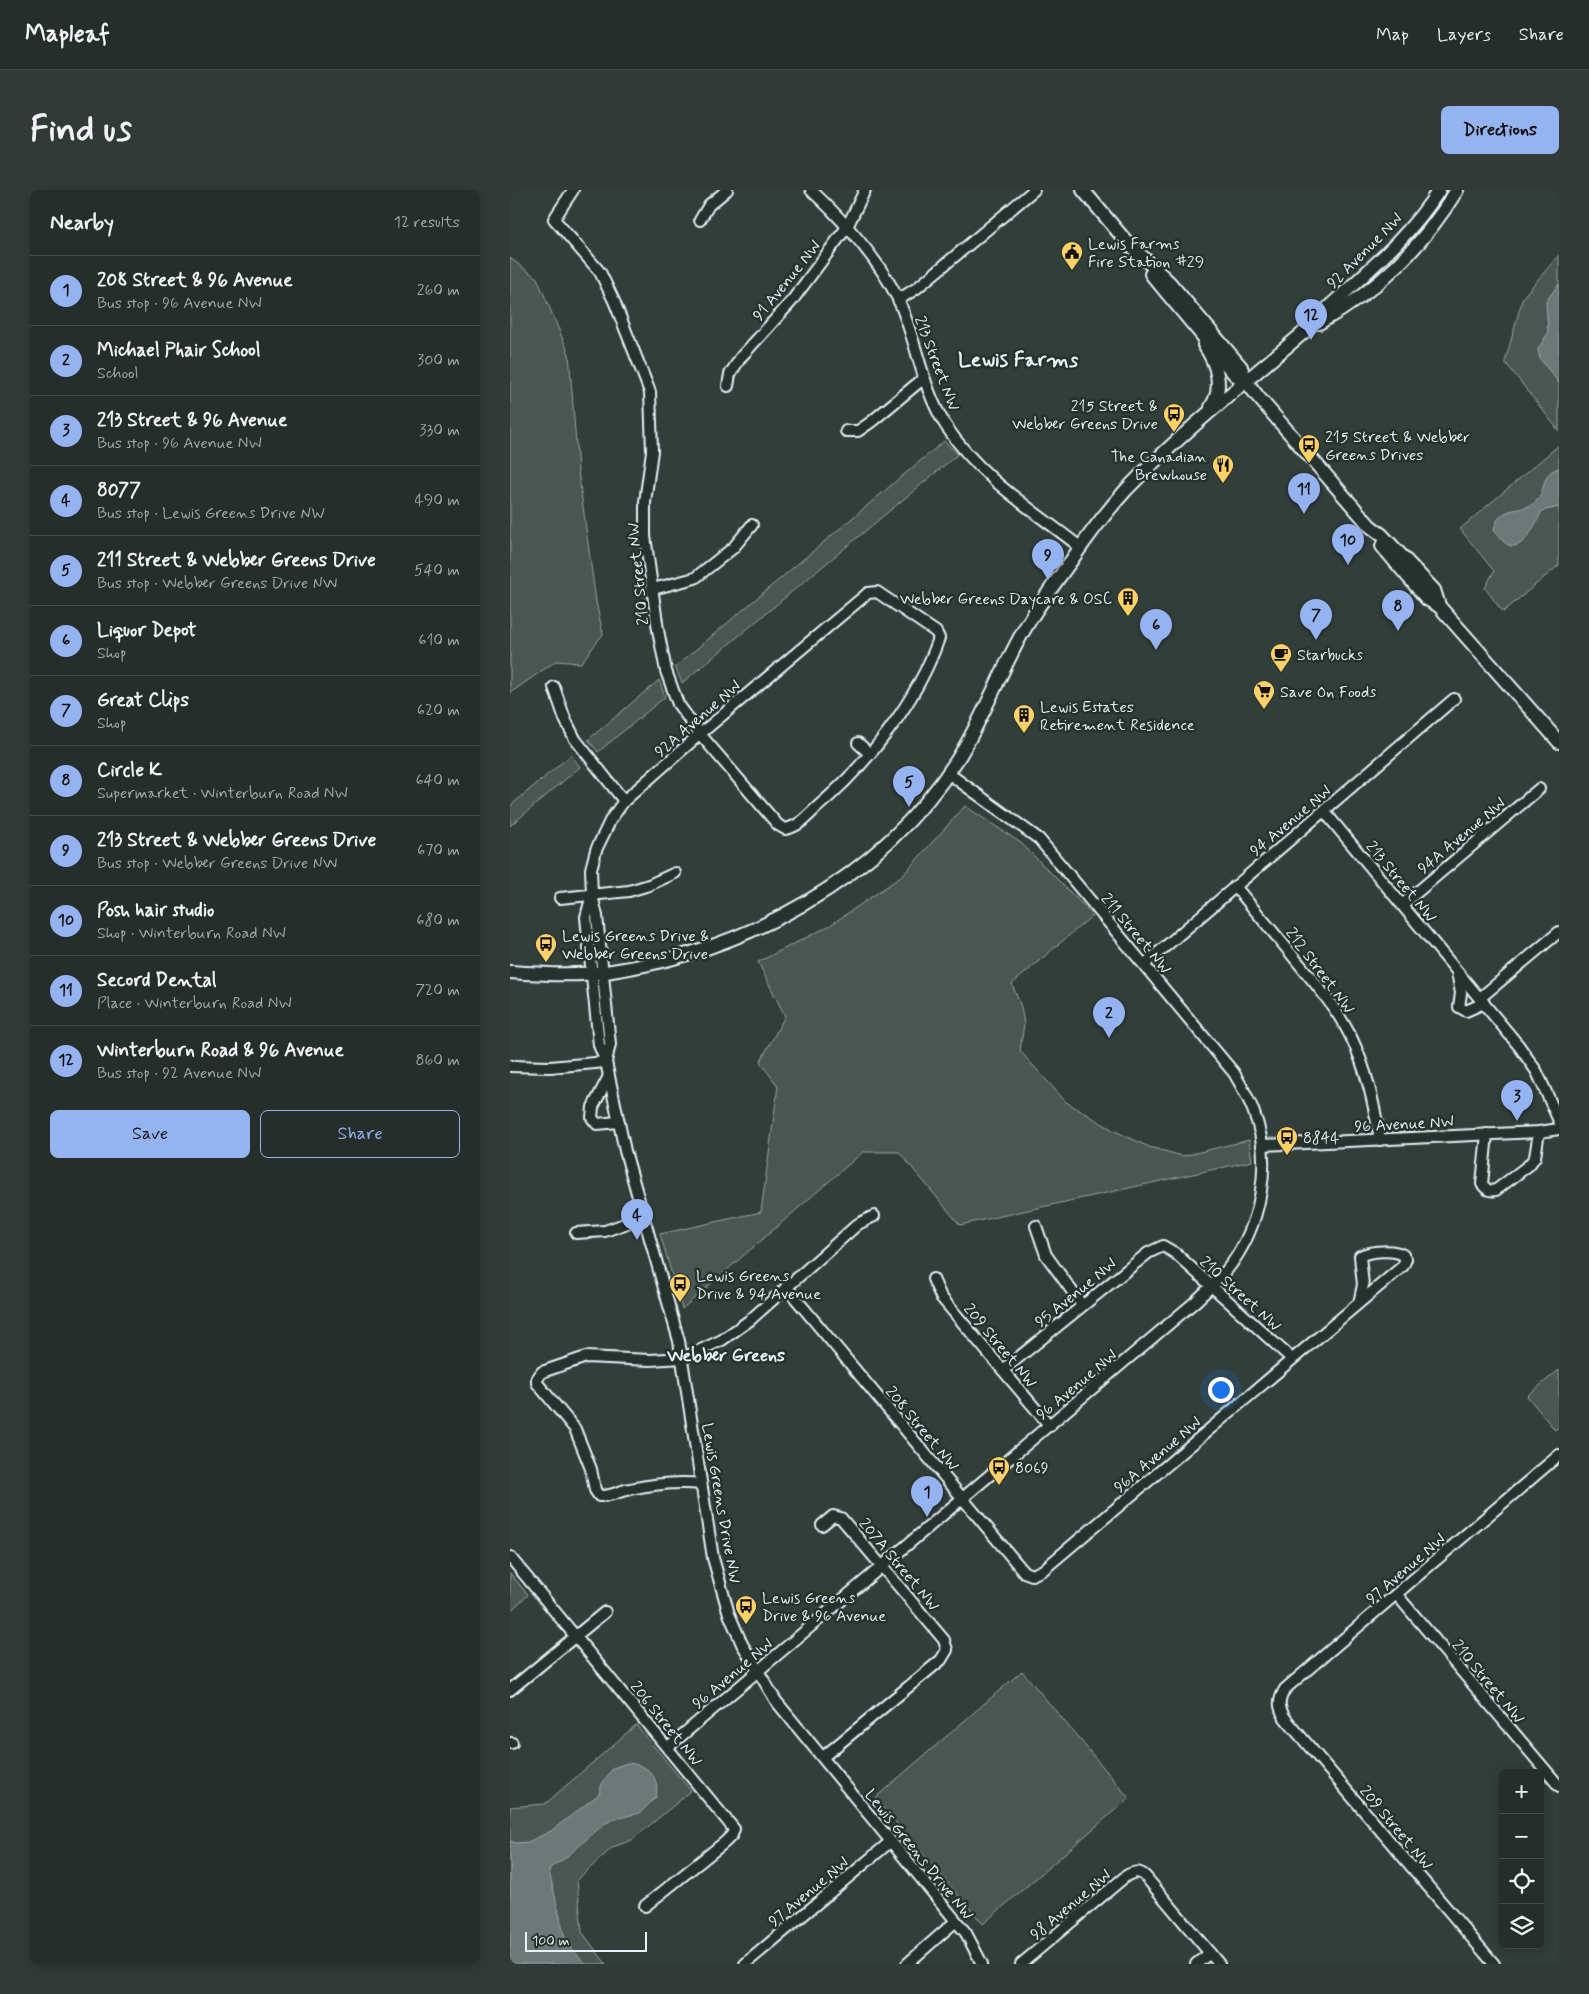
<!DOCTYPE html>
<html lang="en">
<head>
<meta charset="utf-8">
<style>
	body { margin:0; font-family:Mynerve,sans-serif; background:#323a37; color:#f1f3f6 }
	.controls { position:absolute; right:15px; bottom:15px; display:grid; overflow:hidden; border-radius:8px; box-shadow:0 2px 12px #0003 }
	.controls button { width:45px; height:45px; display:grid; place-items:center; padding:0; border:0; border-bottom:1px solid #424a47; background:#262e2b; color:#f1f3f6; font:25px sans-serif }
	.scale { position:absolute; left:15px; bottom:12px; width:122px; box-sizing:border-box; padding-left:5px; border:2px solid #e8f1f8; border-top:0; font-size:14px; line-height:18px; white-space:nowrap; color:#e8f1f8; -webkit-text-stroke:4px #26332d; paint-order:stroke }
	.you { position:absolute; left:710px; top:1199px; width:18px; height:18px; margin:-12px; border:4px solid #fff; border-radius:50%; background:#1a73e8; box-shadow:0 0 0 8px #1a73e833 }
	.badge { display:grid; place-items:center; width:32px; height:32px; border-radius:50%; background:#95b2f1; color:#111; font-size:16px; font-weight:700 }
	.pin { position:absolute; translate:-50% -41px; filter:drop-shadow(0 1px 2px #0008) }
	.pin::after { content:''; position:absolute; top:26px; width:18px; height:15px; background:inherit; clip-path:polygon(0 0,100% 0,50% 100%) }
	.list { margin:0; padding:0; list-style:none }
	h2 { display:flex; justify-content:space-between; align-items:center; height:65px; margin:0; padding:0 20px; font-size:21px }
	h2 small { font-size:16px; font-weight:400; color:#a4a8a9 }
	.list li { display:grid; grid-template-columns:32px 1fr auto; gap:15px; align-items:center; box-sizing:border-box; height:70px; padding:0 20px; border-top:1px solid #424a47 }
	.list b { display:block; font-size:19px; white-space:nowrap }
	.list p { margin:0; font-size:16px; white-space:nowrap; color:#a4a8a9 }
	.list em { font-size:16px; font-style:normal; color:#a4a8a9 }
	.actions { display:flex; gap:10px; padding:15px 20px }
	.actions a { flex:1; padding:11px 0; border:1px solid #95b2f1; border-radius:8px; text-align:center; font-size:18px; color:#95b2f1 }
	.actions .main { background:#95b2f1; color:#111 }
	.icon { flex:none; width:28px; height:28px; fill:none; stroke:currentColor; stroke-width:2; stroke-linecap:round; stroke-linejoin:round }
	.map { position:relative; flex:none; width:1049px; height:1774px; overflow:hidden; border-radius:8px }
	header { display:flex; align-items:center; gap:30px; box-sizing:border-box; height:70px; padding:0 25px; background:#262e2b; border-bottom:1px solid #424a47 }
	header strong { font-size:24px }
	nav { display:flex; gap:28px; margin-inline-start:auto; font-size:18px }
	.intro { display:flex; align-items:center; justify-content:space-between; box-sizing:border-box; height:120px; padding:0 30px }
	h1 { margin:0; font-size:35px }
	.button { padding:12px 22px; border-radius:8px; background:#95b2f1; color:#111; font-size:18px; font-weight:700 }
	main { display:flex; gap:30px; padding:0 30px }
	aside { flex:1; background:#262e2b; border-radius:8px; box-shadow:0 2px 12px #0003 }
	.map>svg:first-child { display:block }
	.green { fill:#495651; stroke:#98a4a4 }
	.water { fill:#6d7978; stroke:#9ea9ab }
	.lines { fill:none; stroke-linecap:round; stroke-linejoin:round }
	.minor-casing { stroke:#e8f1f8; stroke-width:14 }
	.major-casing { stroke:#e8f1f8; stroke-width:16 }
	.minor { stroke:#26332d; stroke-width:10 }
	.major { stroke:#26332d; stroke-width:12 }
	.labels { text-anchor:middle; stroke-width:5; stroke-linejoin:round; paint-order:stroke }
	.poi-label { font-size:16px; fill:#e8f1f8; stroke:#26332d; text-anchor:start }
	.street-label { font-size:16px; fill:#e8f1f8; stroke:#26332d }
	.neighbourhood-label { font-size:18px; font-weight:bold; fill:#e8f1f8; stroke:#26332d }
	.district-label { font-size:21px; font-weight:bold; fill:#e8f1f8; stroke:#26332d }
</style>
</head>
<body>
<header>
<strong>Mapleaf</strong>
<nav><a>Map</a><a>Layers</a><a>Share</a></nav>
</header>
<div class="intro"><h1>Find us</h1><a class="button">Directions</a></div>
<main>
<aside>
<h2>Nearby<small>12 results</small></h2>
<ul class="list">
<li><span class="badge">1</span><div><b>208 Street &amp; 96 Avenue</b><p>Bus stop · 96 Avenue NW</p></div><em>260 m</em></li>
<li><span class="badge">2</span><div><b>Michael Phair School</b><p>School</p></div><em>300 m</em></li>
<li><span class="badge">3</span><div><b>213 Street &amp; 96 Avenue</b><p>Bus stop · 96 Avenue NW</p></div><em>330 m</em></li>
<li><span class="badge">4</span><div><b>8077</b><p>Bus stop · Lewis Greens Drive NW</p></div><em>490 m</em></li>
<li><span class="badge">5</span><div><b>211 Street &amp; Webber Greens Drive</b><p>Bus stop · Webber Greens Drive NW</p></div><em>540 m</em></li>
<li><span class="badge">6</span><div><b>Liquor Depot</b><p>Shop</p></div><em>610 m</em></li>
<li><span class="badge">7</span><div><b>Great Clips</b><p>Shop</p></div><em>620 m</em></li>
<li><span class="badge">8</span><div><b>Circle K</b><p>Supermarket · Winterburn Road NW</p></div><em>640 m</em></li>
<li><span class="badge">9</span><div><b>213 Street &amp; Webber Greens Drive</b><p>Bus stop · Webber Greens Drive NW</p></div><em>670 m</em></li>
<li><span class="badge">10</span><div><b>Posh hair studio</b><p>Shop · Winterburn Road NW</p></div><em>680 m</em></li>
<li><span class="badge">11</span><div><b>Secord Dental</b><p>Place · Winterburn Road NW</p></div><em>720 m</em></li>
<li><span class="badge">12</span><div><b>Winterburn Road &amp; 96 Avenue</b><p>Bus stop · 92 Avenue NW</p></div><em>860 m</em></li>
</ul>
<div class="actions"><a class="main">Save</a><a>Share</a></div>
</aside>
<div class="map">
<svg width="1049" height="1774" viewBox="0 0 1049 1774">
	<rect width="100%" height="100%" fill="#323e39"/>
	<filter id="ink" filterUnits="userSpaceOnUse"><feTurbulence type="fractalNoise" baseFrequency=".02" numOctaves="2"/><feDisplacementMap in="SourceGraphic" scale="10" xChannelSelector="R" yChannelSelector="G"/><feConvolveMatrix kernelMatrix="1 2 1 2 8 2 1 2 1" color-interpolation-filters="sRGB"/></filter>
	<g filter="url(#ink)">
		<g class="green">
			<path d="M1049,65V241L995,172L1013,107Z"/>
			<path d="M0,68L27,88L59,164L68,280L86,412L93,444L71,473L46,471L0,503Z"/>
			<path d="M434,251L448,264L172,493L165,477Z"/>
			<path d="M1049,255V375L993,422L975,398L984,381L950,339Z"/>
			<path d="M149,490L155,507L88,562L78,550Z"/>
			<path d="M61,565L70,577L0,636V616Z"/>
			<path d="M455,616L511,653L583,725L502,794L511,817L514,834L510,861L556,912L603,940L639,957L673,966L739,950L742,971L450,1035L389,962H353L172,1119L150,1044L251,1022L268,896L250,872L275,826L248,772L319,736L392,686Z"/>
			<path d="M1049,1180V1237L1045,1240L1017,1206Z"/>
			<path d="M0,1383L18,1405L0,1421Z"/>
			<path d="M512,1481L619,1608L473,1734L365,1608Z"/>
			<path d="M126,1535L181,1601L122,1650L103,1657L67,1690L72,1742L96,1774H0V1617L35,1614Z"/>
		</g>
		<g class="water">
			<path d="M1049,94V193L1030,169L1028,159L1038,143L1036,111Z"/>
			<path d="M1049,278V317L1032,321C1026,332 1012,368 994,352C990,349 987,344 984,340C989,311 1018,326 1029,308C1036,295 1032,283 1049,278Z"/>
			<path d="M117,1573C137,1574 150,1586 146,1607L130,1623L104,1629L94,1634L54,1669L41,1677L39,1681L56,1753L76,1774H0V1651L6,1653L18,1652L41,1641L89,1604L92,1594L103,1578Z"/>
		</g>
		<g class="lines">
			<g class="minor-casing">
				<g id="minor">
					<path d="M63,0L44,29L90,82L104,111L140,202L142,261L135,312V346L148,440L156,481L168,514L190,544L268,635L275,639C288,637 297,627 306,618C357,575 407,512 429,448L426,442L367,402L358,403L190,544L114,611L101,629L86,660L81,679L82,705L87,726L100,854L96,872"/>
					<path d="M301,0C334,31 368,68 388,109C407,150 411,197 436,236C470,288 523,320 570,357"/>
					<path d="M190,30L199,15L217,0"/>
					<path d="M388,110L407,98L524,0"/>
					<path d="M218,196L220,184L231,167L281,112L337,37L355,0"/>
					<path d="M336,241H348L361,232L414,188"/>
					<path d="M143,399L185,388L223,358L242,335"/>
					<path d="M44,497L55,529L65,549L114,611"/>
					<path d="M348,553L360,564"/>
					<path d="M814,621L1009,856L1027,882L1049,931"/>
					<path d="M725,696C745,721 766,745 786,770C806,794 827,819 841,847C857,880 864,914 870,950"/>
					<path d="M50,708L119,701L139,695L165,683"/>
					<path d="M81,708L76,727L89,855L96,872L115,961L169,1151L203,1368L219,1424L232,1454L266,1511L446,1731L456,1743L472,1774"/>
					<path d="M892,715L1029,599"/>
					<path d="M635,774L944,509"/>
					<path d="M947,782L951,803L949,817L956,821L974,813"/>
					<path d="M970,808L1049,742"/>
					<path d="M0,876L40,877L96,872"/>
					<path d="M99,886L83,917L82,928L87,934L108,932"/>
					<path d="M977,944L972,994C976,999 979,1002 986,1000L1019,975L1025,967L1029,942"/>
					<path d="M752,955L1029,942L1049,939"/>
					<path d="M526,1036L536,1065L572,1115"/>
					<path d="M66,1043L95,1041L134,1027"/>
					<path d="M423,1089L431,1107L540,1236"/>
					<path d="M276,1097L514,1382L522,1385L533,1380L849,1113L893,1076L896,1069L893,1065C884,1059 860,1061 850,1066L853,1095L849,1113"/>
					<path d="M493,1180L638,1063L653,1056L665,1063L782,1169"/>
					<path d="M191,1294C166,1291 144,1294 120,1299C109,1301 100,1307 89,1306L85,1300L81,1279L65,1239L27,1193V1189L32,1182L76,1167L140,1170L173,1168L212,1150L240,1130L348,1034L364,1026"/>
					<path d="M312,1335L323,1326L331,1328L434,1450L437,1460L431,1470L313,1567"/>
					<path d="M0,1367L224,1639L222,1645L215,1652L135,1716"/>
					<path d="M887,1405L1049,1596"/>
					<path d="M0,1500L95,1422"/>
					<path d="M0,1553H2"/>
					<path d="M158,1557L686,1111C696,1101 707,1092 716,1081C751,1038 764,972 743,920C738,907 731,895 724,883L529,649L438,583"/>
					<path d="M235,1774L380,1652"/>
					<path d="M397,1774L446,1731"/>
					<path d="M511,1774L616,1686C623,1682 629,1680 635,1686L709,1774"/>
					<path d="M686,1774L700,1763"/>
					<path d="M984,1774L775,1528C768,1516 768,1511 775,1499L1049,1265"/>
				</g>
			</g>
			<g class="major-casing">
				<g id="major">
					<path d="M573,0L620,56"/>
					<path d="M615,50L659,92L731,177L735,190L749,208L860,336L872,345L924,400L929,416"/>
					<path d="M641,84L725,185L735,190"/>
					<path d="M809,133C869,100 911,58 947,0"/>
					<path d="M694,155C707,173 714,198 701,217"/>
					<path d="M872,356L917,409L929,416L1049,552"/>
					<path d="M0,782C32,784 64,786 96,782C234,762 370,690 447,570C473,529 490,482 514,440C528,415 545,393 561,371C578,346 596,322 616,300C671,243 733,194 793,143C802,134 811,125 820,116C859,80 901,45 929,0"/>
				</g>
			</g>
			<use href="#minor" class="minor"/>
			<use href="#major" class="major"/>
		</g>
	</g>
	<defs>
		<g id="civic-pin" transform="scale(1.125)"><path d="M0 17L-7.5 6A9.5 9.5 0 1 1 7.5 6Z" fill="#ffd166" stroke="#26332d"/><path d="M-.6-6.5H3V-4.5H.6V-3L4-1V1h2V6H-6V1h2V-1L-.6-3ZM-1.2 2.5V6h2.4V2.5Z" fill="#111"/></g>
		<g id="bus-pin" transform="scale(1.125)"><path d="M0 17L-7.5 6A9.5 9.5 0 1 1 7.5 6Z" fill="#ffd166" stroke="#26332d"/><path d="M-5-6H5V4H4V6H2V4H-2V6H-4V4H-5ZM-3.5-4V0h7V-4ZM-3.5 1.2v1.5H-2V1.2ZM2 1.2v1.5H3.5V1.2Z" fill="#111"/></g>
		<g id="restaurant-pin" transform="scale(1.125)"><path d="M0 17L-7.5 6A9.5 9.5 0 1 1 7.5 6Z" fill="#ffd166" stroke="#26332d"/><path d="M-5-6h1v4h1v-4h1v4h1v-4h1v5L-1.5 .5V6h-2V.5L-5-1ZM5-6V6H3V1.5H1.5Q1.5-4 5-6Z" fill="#111"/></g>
		<g id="building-pin" transform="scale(1.125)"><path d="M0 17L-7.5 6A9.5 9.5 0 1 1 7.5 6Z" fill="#ffd166" stroke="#26332d"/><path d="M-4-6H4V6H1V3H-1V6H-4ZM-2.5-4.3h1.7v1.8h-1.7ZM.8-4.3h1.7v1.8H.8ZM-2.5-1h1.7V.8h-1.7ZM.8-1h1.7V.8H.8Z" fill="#111"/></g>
		<g id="cafe-pin" transform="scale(1.125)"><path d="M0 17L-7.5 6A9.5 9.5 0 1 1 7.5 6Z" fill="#ffd166" stroke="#26332d"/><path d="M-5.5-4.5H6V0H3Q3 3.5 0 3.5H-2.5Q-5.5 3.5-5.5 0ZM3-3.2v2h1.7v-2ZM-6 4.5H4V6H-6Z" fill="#111"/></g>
		<g id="supermarket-pin" transform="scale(1.125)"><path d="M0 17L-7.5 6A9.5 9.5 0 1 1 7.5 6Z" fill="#ffd166" stroke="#26332d"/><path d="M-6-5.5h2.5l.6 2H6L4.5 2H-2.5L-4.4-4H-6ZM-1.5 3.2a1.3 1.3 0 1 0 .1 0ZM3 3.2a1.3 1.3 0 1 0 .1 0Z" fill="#111"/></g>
	</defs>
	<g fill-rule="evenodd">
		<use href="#civic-pin" x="562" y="62"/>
		<use href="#bus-pin" x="664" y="224"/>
		<use href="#bus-pin" x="799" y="255"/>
		<use href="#restaurant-pin" x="713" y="275"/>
		<use href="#building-pin" x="618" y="408"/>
		<use href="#cafe-pin" x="771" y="464"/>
		<use href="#supermarket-pin" x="754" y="501"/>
		<use href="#building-pin" x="514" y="525"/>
		<use href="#bus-pin" x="36" y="754"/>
		<use href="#bus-pin" x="777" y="947"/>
		<use href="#bus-pin" x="170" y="1094"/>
		<use href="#bus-pin" x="489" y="1277"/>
		<use href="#bus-pin" x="236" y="1416"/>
	</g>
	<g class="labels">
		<g class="poi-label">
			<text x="578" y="59">Lewis Farms<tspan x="578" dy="18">Fire Station #29</tspan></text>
			<text x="648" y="221" text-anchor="end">215 Street &amp;<tspan x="648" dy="18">Webber Greens Drive</tspan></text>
			<text x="815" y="252">215 Street &amp; Webber<tspan x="815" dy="18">Greens Drives</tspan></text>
			<text x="697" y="272" text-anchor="end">The Canadian<tspan x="697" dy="18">Brewhouse</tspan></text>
			<text x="602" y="414" text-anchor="end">Webber Greens Daycare &amp; OSC</text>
			<text x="787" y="470">Starbucks</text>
			<text x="770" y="507">Save On Foods</text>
			<text x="530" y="522">Lewis Estates<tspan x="530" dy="18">Retirement Residence</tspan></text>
			<text x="52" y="751">Lewis Greens Drive &amp;<tspan x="52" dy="18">Webber Greens Drive</tspan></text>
			<text x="793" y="953">8844</text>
			<text x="186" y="1091">Lewis Greens<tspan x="186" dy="18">Drive &amp; 94 Avenue</tspan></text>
			<text x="505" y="1283">8069</text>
			<text x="252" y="1413">Lewis Greens<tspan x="252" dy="18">Drive &amp; 96 Avenue</tspan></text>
		</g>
		<g class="street-label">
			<text transform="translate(854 60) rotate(-45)" y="6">92 Avenue NW</text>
			<text transform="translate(276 90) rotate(-51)" y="6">91 Avenue NW</text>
			<text transform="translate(428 173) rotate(69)" y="6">213 Street NW</text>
			<text transform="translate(127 384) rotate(-96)" y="6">210 Street NW</text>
			<text transform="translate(187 528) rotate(-41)" y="6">92A Avenue NW</text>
			<text transform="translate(780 630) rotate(-40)" y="6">94 Avenue NW</text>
			<text transform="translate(951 645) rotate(-40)" y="6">94A Avenue NW</text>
			<text transform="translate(892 691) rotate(50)" y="6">213 Street NW</text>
			<text transform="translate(627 743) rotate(50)" y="6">211 Street NW</text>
			<text transform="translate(811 780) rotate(53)" y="6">212 Street NW</text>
			<text transform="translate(894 933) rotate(-3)" y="6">96 Avenue NW</text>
			<text transform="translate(565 1102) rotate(-39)" y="6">95 Avenue NW</text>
			<text transform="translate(731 1103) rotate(42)" y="6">210 Street NW</text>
			<text transform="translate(491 1155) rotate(50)" y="6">209 Street NW</text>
			<text transform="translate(566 1194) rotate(-40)" y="6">96 Avenue NW</text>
			<text transform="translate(413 1238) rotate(50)" y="6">208 Street NW</text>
			<text transform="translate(647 1264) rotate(-40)" y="6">96A Avenue NW</text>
			<text transform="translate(212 1313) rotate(80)" y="6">Lewis Greens Drive NW</text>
			<text transform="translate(390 1374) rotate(50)" y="6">207A Street NW</text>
			<text transform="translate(895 1378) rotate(-41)" y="6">97 Avenue NW</text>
			<text transform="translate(222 1483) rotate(-40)" y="6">96 Avenue NW</text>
			<text transform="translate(979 1491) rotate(50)" y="6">210 Street NW</text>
			<text transform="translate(157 1533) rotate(51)" y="6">206 Street NW</text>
			<text transform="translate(887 1637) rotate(50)" y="6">209 Street NW</text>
			<text transform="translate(410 1664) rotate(51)" y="6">Lewis Greens Drive NW</text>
			<text transform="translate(298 1701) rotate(-40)" y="6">97 Avenue NW</text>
			<text transform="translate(560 1714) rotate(-40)" y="6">98 Avenue NW</text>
		</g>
		<g class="neighbourhood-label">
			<text x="216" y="1171">Webber Greens</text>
		</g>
		<g class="district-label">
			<text x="508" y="176">Lewis Farms</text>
		</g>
	</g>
</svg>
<div class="controls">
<button>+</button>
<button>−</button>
<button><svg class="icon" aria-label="locate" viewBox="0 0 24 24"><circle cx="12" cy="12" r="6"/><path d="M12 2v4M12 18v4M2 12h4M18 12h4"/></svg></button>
<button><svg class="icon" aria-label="layers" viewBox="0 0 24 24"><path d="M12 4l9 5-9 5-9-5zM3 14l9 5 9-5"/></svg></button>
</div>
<div class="scale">100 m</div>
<div class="you"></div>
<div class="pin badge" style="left:417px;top:1327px">1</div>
<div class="pin badge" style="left:599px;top:848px">2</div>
<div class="pin badge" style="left:1007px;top:931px">3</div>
<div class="pin badge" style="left:127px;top:1050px">4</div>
<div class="pin badge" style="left:399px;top:617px">5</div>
<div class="pin badge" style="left:646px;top:460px">6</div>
<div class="pin badge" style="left:806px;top:450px">7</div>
<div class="pin badge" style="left:888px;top:441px">8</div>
<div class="pin badge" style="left:538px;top:390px">9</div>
<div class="pin badge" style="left:838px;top:375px">10</div>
<div class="pin badge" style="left:794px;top:324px">11</div>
<div class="pin badge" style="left:801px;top:150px">12</div>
</div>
</main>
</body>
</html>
